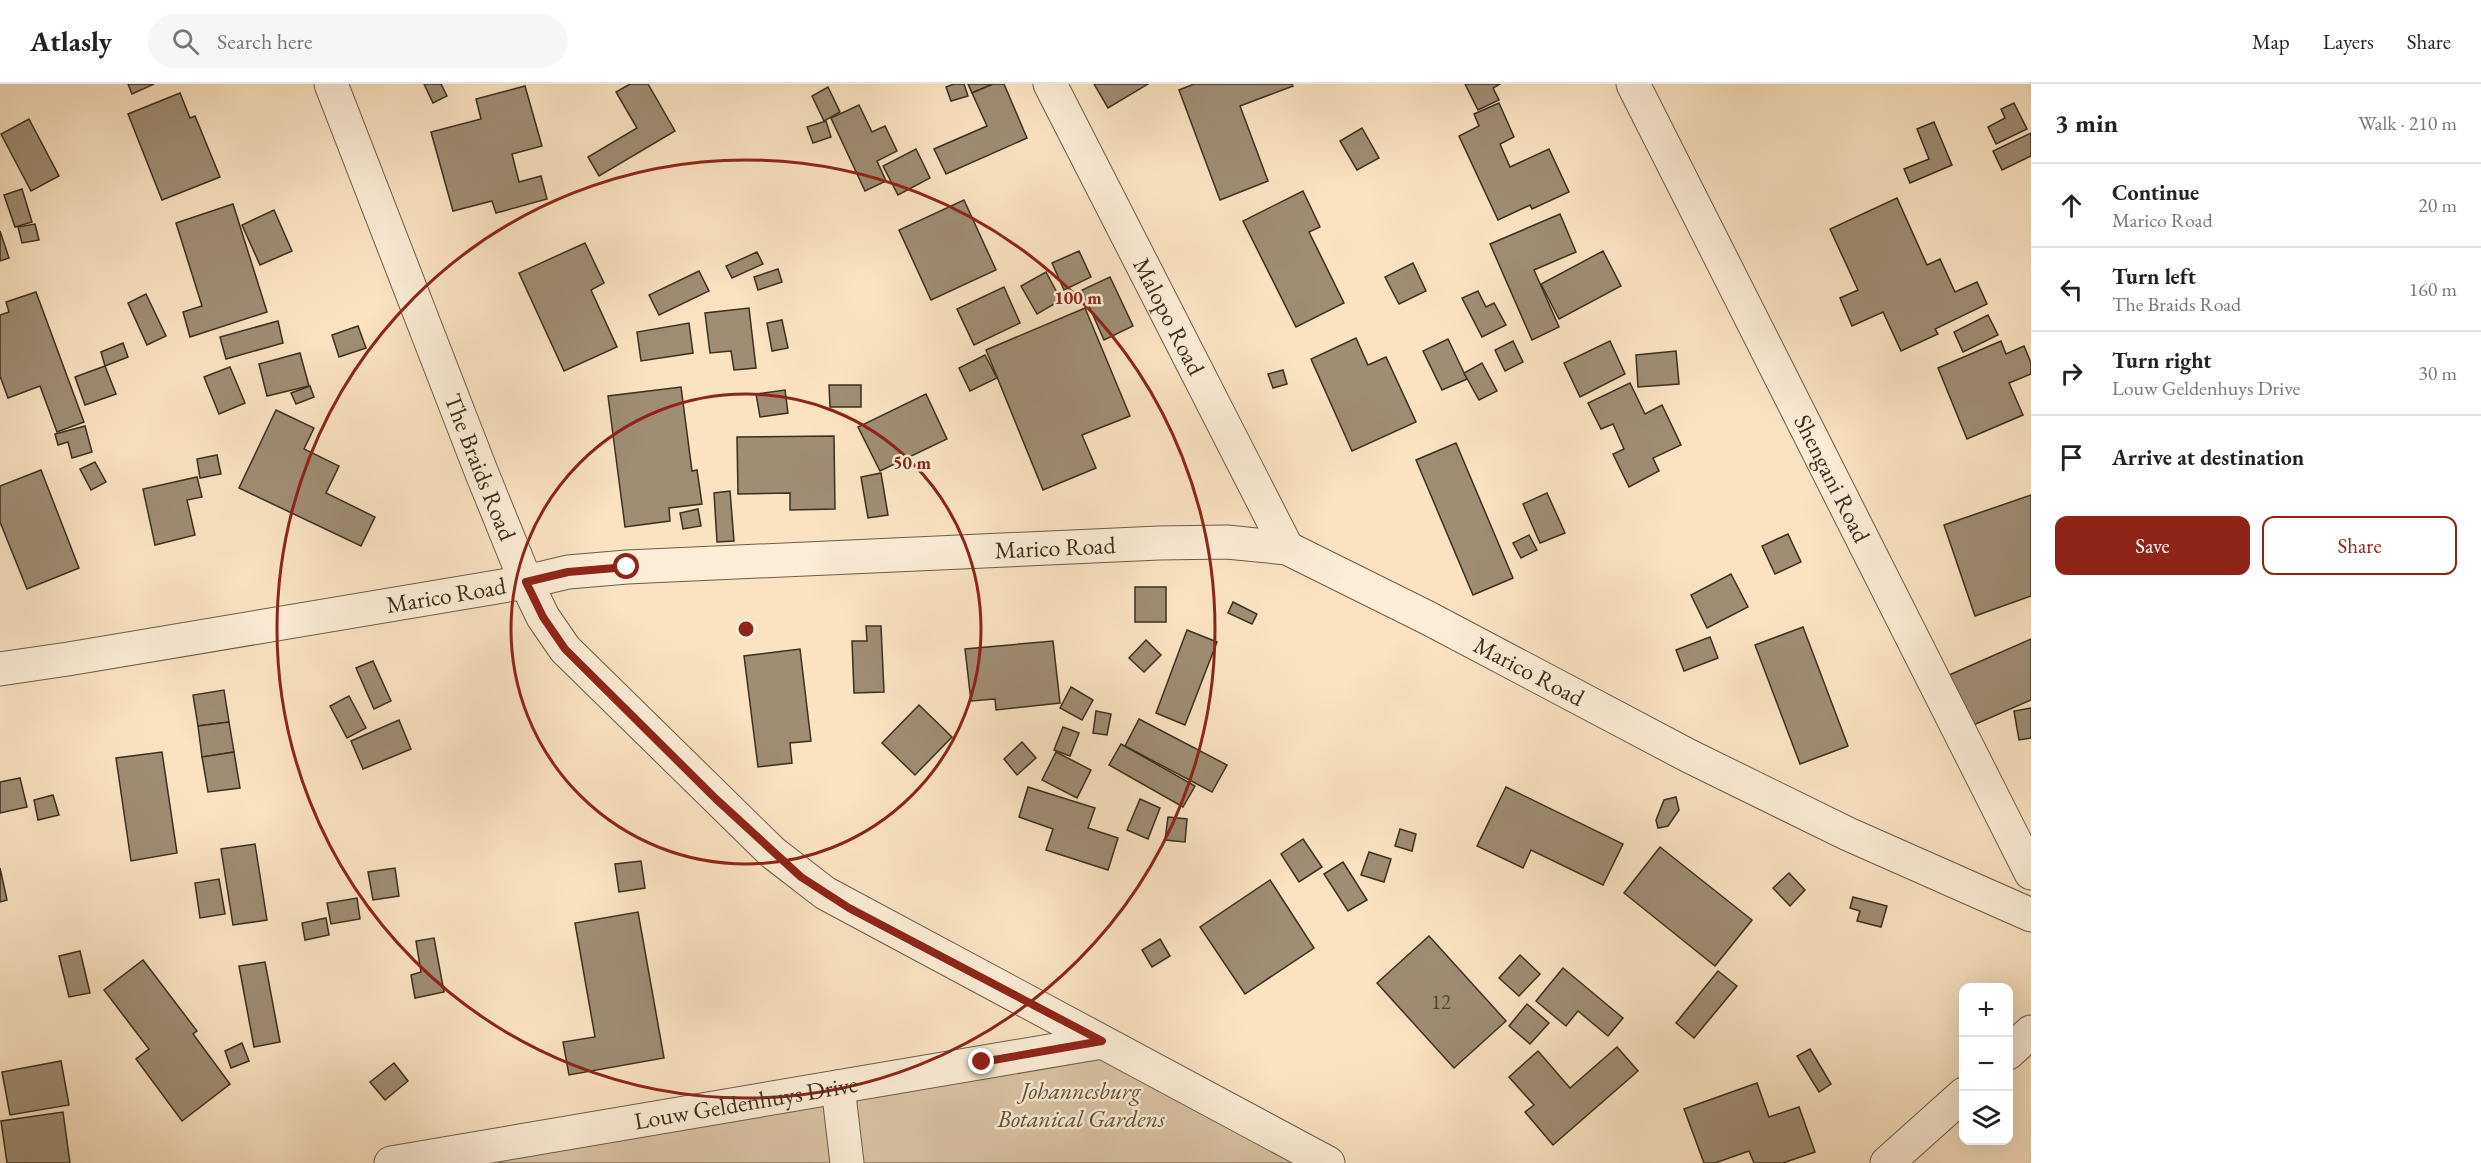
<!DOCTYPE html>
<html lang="en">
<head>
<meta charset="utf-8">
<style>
	body { margin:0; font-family:"EB Garamond",serif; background:#f6f6f6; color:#222 }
	.controls { position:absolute; right:18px; bottom:18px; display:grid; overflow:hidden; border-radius:12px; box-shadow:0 6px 24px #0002 }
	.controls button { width:54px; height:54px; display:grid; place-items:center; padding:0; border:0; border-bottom:2px solid #e0e0e0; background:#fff; color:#222; font:30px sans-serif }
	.stop { position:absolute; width:18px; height:18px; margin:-14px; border:4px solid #8f2418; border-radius:50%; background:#fff }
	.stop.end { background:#8f2418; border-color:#fff; box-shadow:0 2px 6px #0008 }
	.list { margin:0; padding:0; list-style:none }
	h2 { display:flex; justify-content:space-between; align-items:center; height:78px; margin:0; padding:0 24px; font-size:26px }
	h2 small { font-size:20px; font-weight:400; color:#767676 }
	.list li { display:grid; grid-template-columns:39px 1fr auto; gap:18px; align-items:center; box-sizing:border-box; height:84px; padding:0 24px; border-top:2px solid #e0e0e0 }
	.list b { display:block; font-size:22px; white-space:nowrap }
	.list p { margin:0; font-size:20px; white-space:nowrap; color:#767676 }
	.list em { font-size:20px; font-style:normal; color:#767676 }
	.actions { display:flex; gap:12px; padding:18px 24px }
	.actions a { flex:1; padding:14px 0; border:2px solid #8f2418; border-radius:12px; text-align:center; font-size:21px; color:#8f2418 }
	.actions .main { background:#8f2418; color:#fff }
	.icon { flex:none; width:33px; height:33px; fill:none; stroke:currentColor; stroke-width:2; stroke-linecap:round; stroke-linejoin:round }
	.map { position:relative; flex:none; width:2031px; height:1079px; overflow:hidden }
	header { display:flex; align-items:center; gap:36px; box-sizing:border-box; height:84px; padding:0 30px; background:#fff; border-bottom:2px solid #e0e0e0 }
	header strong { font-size:28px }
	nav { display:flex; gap:33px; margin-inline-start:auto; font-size:21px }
	.search { width:420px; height:54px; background:#f6f6f6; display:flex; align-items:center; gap:15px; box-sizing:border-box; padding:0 21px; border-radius:33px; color:#767676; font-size:22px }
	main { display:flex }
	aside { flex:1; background:#fff }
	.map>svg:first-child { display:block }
	.green { fill:#dac4a6; stroke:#8a7a62; stroke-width:1.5 }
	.building { fill:#9f8d74; stroke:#3b2f1f; stroke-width:1.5 }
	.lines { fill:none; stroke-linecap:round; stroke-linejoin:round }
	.minor-casing { stroke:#6b5c48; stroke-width:35 }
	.minor { stroke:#fcedd7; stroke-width:33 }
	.route { stroke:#8f2418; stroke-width:8 }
	.ring { fill:none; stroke:#8f2418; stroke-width:3 }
	.labels { text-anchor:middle; stroke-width:5; stroke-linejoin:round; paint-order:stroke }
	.number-label { font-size:21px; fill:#544634 }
	.street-label { font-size:24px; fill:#3b2f1f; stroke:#fcedd7 }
	.park-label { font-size:24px; font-style:italic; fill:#5b4d3a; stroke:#fcedd7 }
	.centre { fill:#8f2418; stroke:#fcedd7; stroke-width:3 }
	.ring-label { font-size:18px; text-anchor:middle; font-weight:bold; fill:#8f2418; stroke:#fcedd7; stroke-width:5; stroke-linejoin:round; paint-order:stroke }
</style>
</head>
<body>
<header>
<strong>Atlasly</strong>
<div class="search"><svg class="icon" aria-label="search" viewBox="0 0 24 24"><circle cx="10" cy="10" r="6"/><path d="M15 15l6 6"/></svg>Search here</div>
<nav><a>Map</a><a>Layers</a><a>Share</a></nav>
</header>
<main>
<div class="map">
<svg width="2031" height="1079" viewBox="0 0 2031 1079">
	<rect width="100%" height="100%" fill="#fbe3c2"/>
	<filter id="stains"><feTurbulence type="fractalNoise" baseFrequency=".00333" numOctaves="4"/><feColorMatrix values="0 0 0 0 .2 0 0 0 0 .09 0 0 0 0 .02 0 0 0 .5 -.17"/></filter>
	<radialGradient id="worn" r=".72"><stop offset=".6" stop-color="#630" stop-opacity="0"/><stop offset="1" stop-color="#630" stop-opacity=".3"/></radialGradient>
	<path class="green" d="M1094,960L1316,1079H424Z"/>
	<g class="building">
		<path d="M128,0H154L132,10Z"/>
		<path d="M424,0H441L447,12L433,19Z"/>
		<path d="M630,0H648L675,47L599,92L588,73L637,44L616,8Z"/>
		<path d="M954,0H964L968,12L951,17L946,3Z"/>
		<path d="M968,0H993L972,9Z"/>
		<path d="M993,0H1004L1027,54L946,90L934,65L987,42L972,9Z"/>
		<path d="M1094,0H1148L1108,24Z"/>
		<path d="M1194,0H1292L1293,2L1240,22L1268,97L1220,116L1179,6Z"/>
		<path d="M1465,0H1500L1493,4L1499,16L1478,26Z"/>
		<path d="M525,2L542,62L512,70L519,98L541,92L547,115L496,129L492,117L453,127L431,48L481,35L476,15Z"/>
		<path d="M828,3L840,28L824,37L812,12Z"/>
		<path d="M180,9L190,34L195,32L220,93L162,116L128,30Z"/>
		<path d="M1499,19L1514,53L1500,60L1510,83L1549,65L1569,108L1532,125L1530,121L1498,136L1459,52L1479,42L1474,30Z"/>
		<path d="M2014,19L2027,45L1996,60L1988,43L2005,34L2001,25Z"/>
		<path d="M859,21L872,48L885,42L897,67L877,77L886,97L865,107L831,34Z"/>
		<path d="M29,35L59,92L31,107L1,50Z"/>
		<path d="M826,37L831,53L813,59L807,43Z"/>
		<path d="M1934,38L1952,81L1910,99L1904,85L1929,75L1917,45Z"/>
		<path d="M1362,44L1379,74L1357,86L1340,57Z"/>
		<path d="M2031,49V72L2002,86L1993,67Z"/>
		<path d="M916,65L930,94L898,111L883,82Z"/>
		<path d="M22,105L32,138L15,143L4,111Z"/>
		<path d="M1303,107L1320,143L1309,148L1344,219L1296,243L1243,137Z"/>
		<path d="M1897,114L1927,181L1940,175L1955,208L1977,198L1987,220L1935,245L1938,250L1901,267L1883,228L1852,242L1840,214L1858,206L1830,145Z"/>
		<path d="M964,116L996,186L931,216L899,146Z"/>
		<path d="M233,120L267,228L190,253L183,228L202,222L176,139Z"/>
		<path d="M274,126L292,167L260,181L242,141Z"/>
		<path d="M1560,130L1576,168L1534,186L1559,243L1532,256L1490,160Z"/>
		<path d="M35,140L39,156L22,159L18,143Z"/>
		<path d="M0,147L9,174L0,177Z"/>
		<path d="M585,159L604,199L591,206L617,263L564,287L519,189Z"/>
		<path d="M1079,167L1091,193L1064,206L1052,179Z"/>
		<path d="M1603,167L1621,202L1559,235L1541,200Z"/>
		<path d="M757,168L763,180L732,194L726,182Z"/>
		<path d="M1413,179L1426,207L1399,220L1385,193Z"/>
		<path d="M778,185L782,198L758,206L754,193Z"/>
		<path d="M699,187L709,207L659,231L649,211Z"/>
		<path d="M1046,188L1061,216L1037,230L1021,202Z"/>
		<path d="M1110,193L1133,242L1104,256L1082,206Z"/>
		<path d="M1004,203L1020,239L974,261L957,225Z"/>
		<path d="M1478,207L1486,223L1494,219L1506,241L1482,253L1462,214Z"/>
		<path d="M36,208L84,338L57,348L40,302L8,314L0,292V231L9,228L6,218Z"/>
		<path d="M146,210L166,252L147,261L128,219Z"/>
		<path d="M749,224L756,284L734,286L731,267L710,269L705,229Z"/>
		<path d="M1085,224L1130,332L1082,351L1096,384L1043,406L986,266Z"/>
		<path d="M1988,231L1998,251L1963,268L1954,248Z"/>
		<path d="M782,236L788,264L772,267L767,239Z"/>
		<path d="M278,237L283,259L226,275L220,253Z"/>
		<path d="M689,239L693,269L641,277L637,248Z"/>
		<path d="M358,242L366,264L339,273L332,251Z"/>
		<path d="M1356,254L1368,281L1386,273L1416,338L1352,367L1311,275Z"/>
		<path d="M1448,255L1467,295L1442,306L1423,267Z"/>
		<path d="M1513,257L1523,278L1505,287L1495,266Z"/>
		<path d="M1610,257L1625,290L1580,313L1564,279Z"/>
		<path d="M2001,257L2006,270L2024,262L2031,279V290L2009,299L2023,331L1967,355L1938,284Z"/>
		<path d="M123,259L128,273L105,282L101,268Z"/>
		<path d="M1676,267L1679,300L1638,303L1636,271Z"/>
		<path d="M300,269L309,302L267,312L259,280Z"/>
		<path d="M985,271L997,294L970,307L959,284Z"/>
		<path d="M1482,279L1497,307L1479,316L1464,289Z"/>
		<path d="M105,282L116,310L85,321L75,293Z"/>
		<path d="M230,283L245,319L219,330L204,293Z"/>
		<path d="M1283,286L1287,300L1273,304L1268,290Z"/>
		<path d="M1630,299L1645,330L1662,321L1681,361L1653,374L1659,387L1629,403L1613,370L1624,365L1613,340L1601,345L1588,319Z"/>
		<path d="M829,301H861V323H830Z"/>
		<path d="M310,302L314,313L296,320L291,309Z"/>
		<path d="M681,303L692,387L697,386L702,420L669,424L670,437L625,443L608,312Z"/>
		<path d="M785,306L788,329L760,333L756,310Z"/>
		<path d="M926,310L947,355L880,387L858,343Z"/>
		<path d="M276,326L314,344L304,365L339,382L326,409L375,433L361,462L239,404Z"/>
		<path d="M85,342L92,368L72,374L68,358L58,361L55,350Z"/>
		<path d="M834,352L835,425L790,426V409L738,410L737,353Z"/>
		<path d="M1456,359L1513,494L1473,511L1416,376Z"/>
		<path d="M217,371L221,390L200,394L197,375Z"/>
		<path d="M95,378L106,398L91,406L80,385Z"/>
		<path d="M41,386L79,484L27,505L0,438V402Z"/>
		<path d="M881,389L888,431L868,434L861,393Z"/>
		<path d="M197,393L202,413L187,416L195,451L155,461L143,405Z"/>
		<path d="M730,407L734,457L717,458L714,409Z"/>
		<path d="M1547,409L1565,449L1540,459L1523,420Z"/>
		<path d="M2031,411V512L1975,532L1944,441Z"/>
		<path d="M698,425L701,442L683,445L680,429Z"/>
		<path d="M1788,450L1801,478L1775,490L1762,462Z"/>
		<path d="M1529,451L1537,466L1521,474L1513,459Z"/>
		<path d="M1731,490L1748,523L1707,544L1691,511Z"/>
		<rect x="1135" y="503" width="31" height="35"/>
		<path d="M1233,518L1257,530L1252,540L1228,529Z"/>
		<path d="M866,542H881L884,608L854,609L852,557H867Z"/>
		<path d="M1803,543L1848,662L1800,680L1755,561Z"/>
		<path d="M1187,546L1217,558L1185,641L1156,629Z"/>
		<path d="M1710,553L1718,574L1684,587L1676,566Z"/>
		<path d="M2031,555V616L1962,646L1940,595Z"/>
		<path d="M1146,556L1161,571L1144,588L1129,574Z"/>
		<path d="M1053,557L1060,619L996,626L995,615L971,617L965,565Z"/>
		<path d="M800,565L811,657L790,659L792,679L758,683L744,572Z"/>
		<path d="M373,577L391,617L374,625L356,584Z"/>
		<path d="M1071,603L1093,616L1082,636L1060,624Z"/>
		<path d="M224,606L229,638L198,642L193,611Z"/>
		<path d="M349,612L366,644L347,654L330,622Z"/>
		<path d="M919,621L952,653L915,691L882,659Z"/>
		<path d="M2031,624V654L2019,656L2014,627Z"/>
		<path d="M1096,627L1111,630L1107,651L1093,649Z"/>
		<path d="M1139,635L1227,681L1212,708L1125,662Z"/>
		<path d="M399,636L411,665L363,685L351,657Z"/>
		<path d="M229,638L234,668L202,673L198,642Z"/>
		<path d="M1063,643L1079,649L1070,672L1054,666Z"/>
		<path d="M1022,658L1036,674L1017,691L1004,675Z"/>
		<path d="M1121,660L1195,702L1183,723L1109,681Z"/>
		<path d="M162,668L177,769L131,777L116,674Z"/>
		<path d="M234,668L240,704L208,708L202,673Z"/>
		<path d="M1056,668L1091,686L1077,714L1042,696Z"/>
		<path d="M20,694L27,723L0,729V698Z"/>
		<path d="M1028,703L1095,724L1088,744L1118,754L1108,786L1046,766L1053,745L1019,733Z"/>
		<path d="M1506,703L1623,760L1603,801L1531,766L1523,784L1477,762Z"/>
		<path d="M53,711L59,731L38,736L34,716Z"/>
		<path d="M1676,713L1679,726L1668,742L1658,744L1656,736L1664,716Z"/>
		<path d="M1140,715L1160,724L1148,755L1127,746Z"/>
		<path d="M1168,733L1187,735L1185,758L1165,756Z"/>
		<path d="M1400,745L1416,750L1412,767L1395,762Z"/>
		<path d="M1303,755L1322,783L1299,798L1281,770Z"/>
		<path d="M255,760L267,836L233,841L221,765Z"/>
		<path d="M1660,763L1752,836L1715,882L1624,809Z"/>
		<path d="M1369,768L1391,775L1384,798L1361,791Z"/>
		<path d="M641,777L645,804L619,808L615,780Z"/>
		<path d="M1343,778L1367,816L1348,827L1324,790Z"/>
		<path d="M0,784L7,816L0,818Z"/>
		<path d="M395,784L399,812L373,816L368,788Z"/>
		<path d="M1789,789L1805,806L1790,822L1773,804Z"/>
		<path d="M219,795L225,830L200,834L195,799Z"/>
		<path d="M1270,796L1314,864L1245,910L1200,843Z"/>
		<path d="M1853,813L1887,822L1881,843L1857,837L1860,827L1850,824Z"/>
		<path d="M357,814L360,835L331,840L327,819Z"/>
		<path d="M638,828L664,974L569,991L563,958L595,953L575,839Z"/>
		<path d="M326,834L329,851L305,856L302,839Z"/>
		<path d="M1429,852L1506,937L1454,984L1377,899Z"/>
		<path d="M434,854L444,908L415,914L411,891L421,888L416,857Z"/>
		<path d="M1160,855L1170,872L1152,883L1142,866Z"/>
		<path d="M80,867L90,909L69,913L59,872Z"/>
		<path d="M1520,871L1540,890L1519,912L1499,894Z"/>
		<path d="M143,876L197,947L193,950L230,1000L182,1037L136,975L149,965L104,906Z"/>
		<path d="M265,878L280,958L254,963L239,882Z"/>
		<path d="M1563,884L1623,934L1608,952L1578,927L1566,942L1536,917Z"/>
		<path d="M1718,887L1737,902L1694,954L1676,939Z"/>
		<path d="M1527,920L1549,939L1530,960L1509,942Z"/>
		<path d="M242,959L249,977L231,984L225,967Z"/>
		<path d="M1617,963L1638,987L1553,1061L1525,1028L1534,1021L1509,993L1538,967L1570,1004Z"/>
		<path d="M1810,965L1831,1000L1819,1008L1797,972Z"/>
		<path d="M61,977L69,1021L10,1031L2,988Z"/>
		<path d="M394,979L408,997L385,1016L370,998Z"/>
		<path d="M1757,999L1769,1033L1799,1023L1815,1068L1783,1079H1754L1749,1067L1715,1079H1704L1684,1025Z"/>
		<path d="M63,1028L70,1079H7L1,1037Z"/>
	</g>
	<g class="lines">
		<g class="minor-casing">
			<g id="minor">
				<path id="s1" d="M331,0L481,387L526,498L543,533L565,565L772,768L825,809L1328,1079"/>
				<path id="s2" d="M1050,0L1287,464"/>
				<path id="s3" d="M1633,0L2031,789"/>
				<path id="s4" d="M0,585L68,575L526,498L568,488L627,483L1159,459L1227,458L1287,464L1428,534L1689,672L1848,750L2031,831"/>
				<path d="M2008,969L2031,948"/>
				<path d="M838,1003L847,1079"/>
				<path id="s5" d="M391,1079L1102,958"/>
				<path d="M1887,1079L1964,1010"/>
			</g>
		</g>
		<use href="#minor" class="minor"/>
	</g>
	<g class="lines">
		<path class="route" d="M627,483L568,488L526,498L543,533L565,565L716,715L801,793L849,824L1102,957L982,978"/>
	</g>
	<g class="ring">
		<circle cx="746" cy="545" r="235"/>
		<circle cx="746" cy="545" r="469"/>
	</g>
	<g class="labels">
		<g class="number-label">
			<text x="1441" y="925">12</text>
		</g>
		<g class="street-label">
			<text dy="8" stroke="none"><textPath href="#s2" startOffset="261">Malopo Road</textPath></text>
			<text dy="8" stroke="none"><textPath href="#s1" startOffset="411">The Braids Road</textPath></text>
			<text dy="8" stroke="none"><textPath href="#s3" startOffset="442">Shengani Road</textPath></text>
			<text dy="8" stroke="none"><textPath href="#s4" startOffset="1064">Marico Road</textPath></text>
			<text dy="8" stroke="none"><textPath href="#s4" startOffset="452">Marico Road</textPath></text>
			<text dy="8" stroke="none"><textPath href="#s4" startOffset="1568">Marico Road</textPath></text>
			<text dy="8" stroke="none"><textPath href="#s5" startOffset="360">Louw Geldenhuys Drive</textPath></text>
		</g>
		<g class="park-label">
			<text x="1081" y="1015">Johannesburg<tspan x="1081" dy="28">Botanical Gardens</tspan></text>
		</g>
	</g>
	<circle cx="746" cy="545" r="9" class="centre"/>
	<g class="ring-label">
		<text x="1078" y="220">100 m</text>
		<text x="912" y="385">50 m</text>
	</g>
	<rect width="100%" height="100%" filter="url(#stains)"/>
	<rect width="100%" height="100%" fill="url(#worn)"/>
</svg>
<div class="controls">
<button>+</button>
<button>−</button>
<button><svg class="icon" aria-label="layers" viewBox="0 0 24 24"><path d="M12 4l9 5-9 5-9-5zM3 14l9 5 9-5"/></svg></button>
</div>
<div class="stop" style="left:627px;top:483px"></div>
<div class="stop end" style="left:982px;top:978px"></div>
</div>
<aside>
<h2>3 min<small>Walk · 210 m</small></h2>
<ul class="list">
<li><svg class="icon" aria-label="ahead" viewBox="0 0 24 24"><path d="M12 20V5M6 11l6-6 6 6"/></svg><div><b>Continue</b><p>Marico Road</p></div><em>20 m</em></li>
<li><svg class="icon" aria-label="left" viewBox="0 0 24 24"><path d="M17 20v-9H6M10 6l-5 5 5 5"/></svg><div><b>Turn left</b><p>The Braids Road</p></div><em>160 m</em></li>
<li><svg class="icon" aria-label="right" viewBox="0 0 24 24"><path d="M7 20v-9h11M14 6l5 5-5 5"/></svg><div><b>Turn right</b><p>Louw Geldenhuys Drive</p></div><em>30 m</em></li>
<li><svg class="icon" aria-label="arrive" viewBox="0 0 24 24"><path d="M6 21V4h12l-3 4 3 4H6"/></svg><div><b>Arrive at destination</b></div></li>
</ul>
<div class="actions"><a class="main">Save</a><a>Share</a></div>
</aside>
</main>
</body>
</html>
